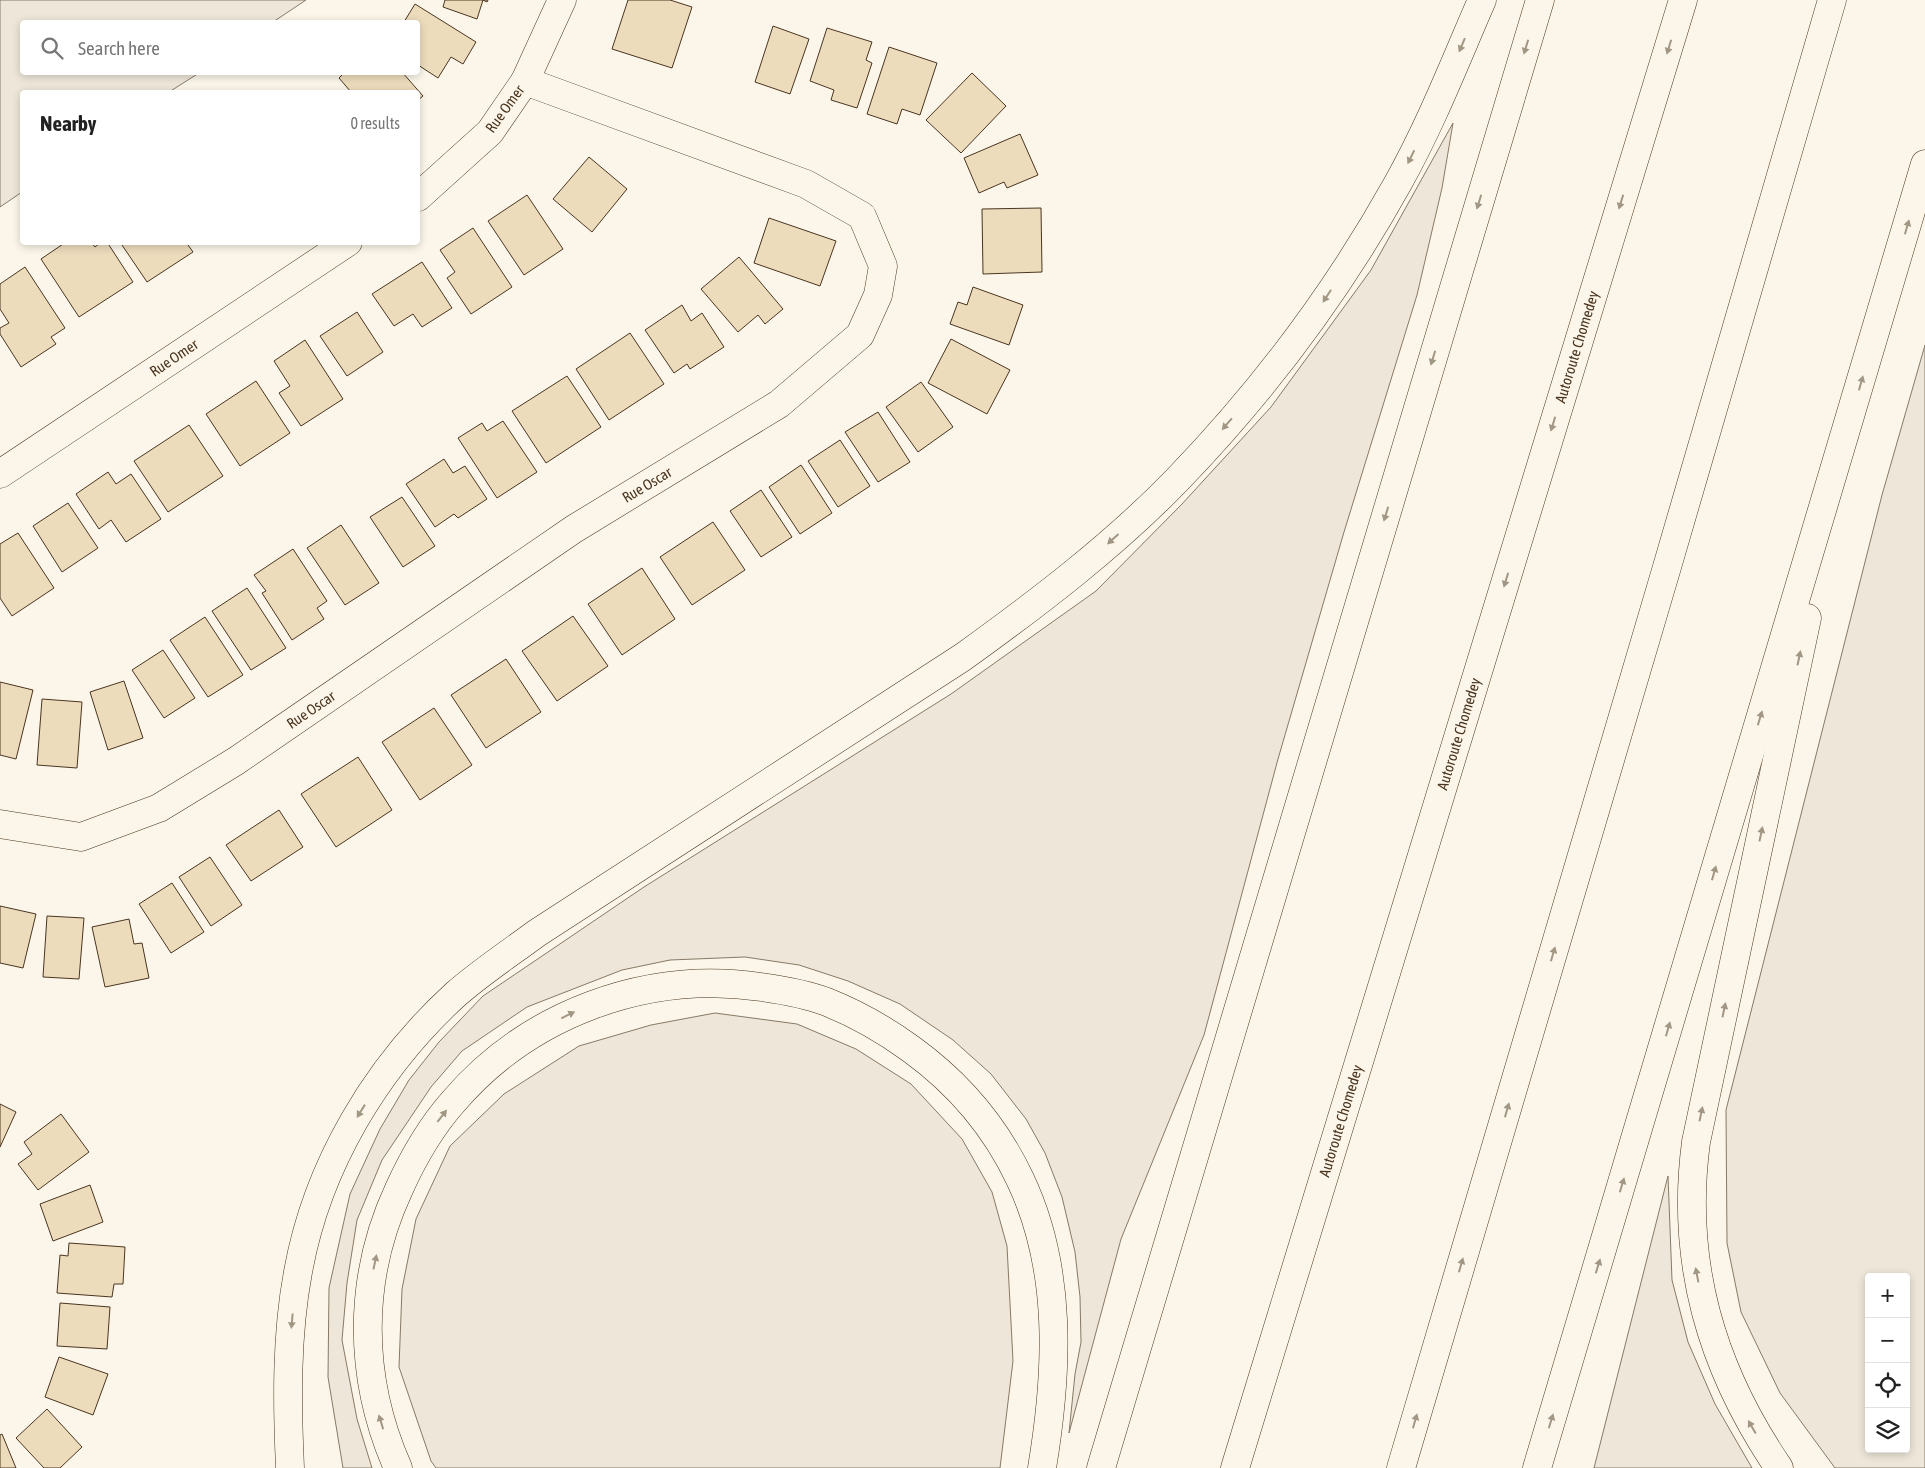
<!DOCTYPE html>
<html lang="en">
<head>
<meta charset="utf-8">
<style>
	body { margin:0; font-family:"Asap Condensed",sans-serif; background:#f6f6f6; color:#222 }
	.controls { position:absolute; right:15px; bottom:15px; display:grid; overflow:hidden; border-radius:5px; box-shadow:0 2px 8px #0003 }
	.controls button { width:45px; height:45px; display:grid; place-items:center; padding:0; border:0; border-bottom:1px solid #e0e0e0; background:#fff; color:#222; font:25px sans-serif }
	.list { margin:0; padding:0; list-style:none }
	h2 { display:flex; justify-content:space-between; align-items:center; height:65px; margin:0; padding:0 20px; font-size:21px }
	h2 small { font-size:16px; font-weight:400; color:#767676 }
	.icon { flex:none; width:28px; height:28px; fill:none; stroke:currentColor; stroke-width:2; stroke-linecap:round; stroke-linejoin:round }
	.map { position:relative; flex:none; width:1925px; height:1468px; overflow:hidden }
	.search { position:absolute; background:#fff; box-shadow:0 2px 8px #0003; left:20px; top:20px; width:400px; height:55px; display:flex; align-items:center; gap:12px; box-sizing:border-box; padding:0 18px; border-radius:5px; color:#767676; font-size:19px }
	.panel { position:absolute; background:#fff; box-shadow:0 2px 8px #0003; left:20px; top:90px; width:400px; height:155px; border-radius:5px }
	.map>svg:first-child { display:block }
	.green { fill:#ede6d9; stroke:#887966; fill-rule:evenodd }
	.building { fill:#ecdcbc; stroke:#4a3520 }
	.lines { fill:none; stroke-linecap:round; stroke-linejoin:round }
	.minor-casing { stroke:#4a3520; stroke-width:29 }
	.primary-casing { stroke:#4a3520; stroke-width:29 }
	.motorway-casing { stroke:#4a3520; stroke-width:29 }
	.minor { stroke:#fbf6e9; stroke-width:28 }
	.primary { stroke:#fbf6e9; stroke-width:28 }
	.motorway { stroke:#fbf6e9; stroke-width:28 }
	.oneway { fill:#a29684 }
	.labels { text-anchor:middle; stroke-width:4; stroke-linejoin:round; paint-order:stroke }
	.street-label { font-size:15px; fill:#4a3520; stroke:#fbf6e9 }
</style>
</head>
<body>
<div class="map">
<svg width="1925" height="1468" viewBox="0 0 1925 1468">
	<rect width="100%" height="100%" fill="#fbf6e9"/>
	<g class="green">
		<path d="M0,0H306L273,22H22V72L199,73L169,92H22V192L0,207Z"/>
		<path d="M1453,123L1442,188L1417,295L1344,532L1278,759L1204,1035L1121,1239L1069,1433L1075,1374L1081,1342L1080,1297L1075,1252L1062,1197L1045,1153L1026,1119L991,1074L953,1040L900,1004L848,981L799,965L745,957L670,960L622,970L527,1007L462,1051L431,1087L382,1160L357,1220L347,1283L342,1340L357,1419L372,1468H343L328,1377L329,1288L350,1194L380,1129L409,1080L439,1042L483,996L644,887L951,694L1096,591L1182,504L1271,407L1371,270Z"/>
		<path d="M1925,345V1468H1835L1780,1393L1741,1312L1727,1243L1726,1110L1882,495ZM1869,1277H1906V1449H1869Z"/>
		<path d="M715,1013L797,1024L856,1049L911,1084L962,1139L992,1192L1007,1246L1013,1361L1000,1468H436L431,1461L399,1367L402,1289L416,1219L450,1146L504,1094L579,1046L651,1025Z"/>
		<path d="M1668,1176L1672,1280L1688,1342L1715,1404L1752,1468H1594Z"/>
	</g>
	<g class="building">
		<path d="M445,0H488L487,2L483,0L477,19L443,7Z"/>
		<path d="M628,0H670L692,7L672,68L612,49Z"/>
		<path d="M415,4L476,42L463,64L451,57L438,78L418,65V22H404Z"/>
		<path d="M773,26L809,39L790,94L755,82Z"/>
		<path d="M827,28L872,42L866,60L872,63L857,108L831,100L834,90L810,81Z"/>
		<path d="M889,47L937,63L920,115L902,109L897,124L867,114Z"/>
		<path d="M345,72H402L423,96L418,100V92H351L339,78Z"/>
		<path d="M972,73L1006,106L961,153L926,120Z"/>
		<path d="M1020,134L1038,175L1007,188L1004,182L979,193L964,158Z"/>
		<path d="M589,157L627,189L592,232L553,199Z"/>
		<path d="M527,195L563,249L524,275L488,221Z"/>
		<path d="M1041,208L1042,272L983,274L982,209Z"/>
		<path d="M769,218L836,241L820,286L754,263Z"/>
		<path d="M473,228L512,287L471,314L447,278L455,272L440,250Z"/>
		<path d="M66,242H91L95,247L101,242H107L133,282L79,317L41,259Z"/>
		<path d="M126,242H186L193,252L147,282L122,245Z"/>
		<path d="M739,257L783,309L765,324L758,315L738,332L701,289Z"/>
		<path d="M422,262L452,308L422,327L413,314L394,326L372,294Z"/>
		<path d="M25,267L65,328L51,337L56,344L21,367L0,334V328L9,323L0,309V284Z"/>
		<path d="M973,287L1023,305L1009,345L950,324L958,302L967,305Z"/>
		<path d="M682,305L691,321L702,313L724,347L690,369L687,364L674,373L645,330Z"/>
		<path d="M357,312L383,352L347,376L320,336Z"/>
		<path d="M630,333L664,384L609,420L576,369Z"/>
		<path d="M951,339L1010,370L987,414L928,383Z"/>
		<path d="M305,340L343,399L301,426L279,393L290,386L274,361Z"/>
		<path d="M567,376L601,427L546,463L512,411Z"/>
		<path d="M256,381L290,433L240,466L206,414Z"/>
		<path d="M921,382L953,427L918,452L886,407Z"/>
		<path d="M878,412L910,462L878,482L845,432Z"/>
		<path d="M503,421L537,472L497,498L458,438L482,423L487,431Z"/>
		<path d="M189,425L223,476L168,512L134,461Z"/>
		<path d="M840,440L870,486L838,507L808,461Z"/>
		<path d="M444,459L453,473L465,466L487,499L458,518L454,514L435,527L406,484Z"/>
		<path d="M801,465L832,513L800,534L769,487Z"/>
		<path d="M108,472L116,484L131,474L161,519L126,542L111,520L99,529L76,494Z"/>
		<path d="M761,490L792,537L761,557L730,511Z"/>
		<path d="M402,497L435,546L403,567L370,517Z"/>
		<path d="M68,503L98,548L62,572L33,526Z"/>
		<path d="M713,522L745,570L692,605L660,557Z"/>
		<path d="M341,525L379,583L345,605L307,548Z"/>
		<path d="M18,533L54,588L12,616L0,598V544Z"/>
		<path d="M293,549L327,601L317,608L324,619L292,640L262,593L266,591L254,575Z"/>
		<path d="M642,568L675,619L622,655L588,604Z"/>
		<path d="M247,588L286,648L251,670L212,611Z"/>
		<path d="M573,616L608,666L557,701L522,651Z"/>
		<path d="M205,617L243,675L208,697L170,640Z"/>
		<path d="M163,650L195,698L164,718L132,670Z"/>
		<path d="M506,659L541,712L486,748L451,695Z"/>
		<path d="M124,681L143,738L108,750L90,692Z"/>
		<path d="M0,682L33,690L16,759L0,755Z"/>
		<path d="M42,699L82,702L77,768L37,765Z"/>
		<path d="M434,708L472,765L420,800L382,742Z"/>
		<path d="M358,757L392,810L336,847L301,794Z"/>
		<path d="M279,810L303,847L251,881L226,845Z"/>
		<path d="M210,857L242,905L211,926L179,877Z"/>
		<path d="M172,883L204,932L171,953L139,904Z"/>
		<path d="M0,906L36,914L23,968L0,963Z"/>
		<path d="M47,916L84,918L79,979L43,977Z"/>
		<path d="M129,919L134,944L142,943L149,978L105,987L92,927Z"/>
		<path d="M0,1104L16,1112L0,1147Z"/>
		<path d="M61,1114L89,1152L38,1190L18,1164L32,1154L24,1142Z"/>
		<path d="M90,1185L103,1222L53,1241L40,1204Z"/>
		<path d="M69,1243L125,1247L123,1284H114L112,1297L57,1293L60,1255L68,1256Z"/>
		<path d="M60,1303L110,1307L107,1349L57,1346Z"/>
		<path d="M59,1357L108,1374L93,1415L45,1397Z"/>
		<path d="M47,1409L82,1447L60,1468H44L16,1438Z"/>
		<path d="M2,1434L16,1468H0V1435Z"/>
	</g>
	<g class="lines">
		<g class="minor-casing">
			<g id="minor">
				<path d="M418,197L490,132L525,81L562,0"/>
				<path d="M0,474L348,242"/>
				<path d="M0,824L81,837L159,808L236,761L574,529L779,404L860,335L878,295L883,266L862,216L806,184L525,81"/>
			</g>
		</g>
		<g class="primary-casing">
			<path id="primary" d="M398,1468C358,1378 357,1279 399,1189C413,1158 430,1128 453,1102C528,1014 646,970 761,987C783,990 806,994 827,1002C857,1014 885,1030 911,1049C958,1083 995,1126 1020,1179C1063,1269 1058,1372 1042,1468"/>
		</g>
		<g class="motorway-casing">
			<g id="motorway">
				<path d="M290,1468C287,1403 286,1336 298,1272C317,1166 376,1067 456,994C481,972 510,953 537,933L963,657C1038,603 1113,546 1177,480C1263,391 1338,291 1398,183C1431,124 1455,62 1482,0"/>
				<path d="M1101,1468L1540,0"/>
				<path d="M1235,1468L1683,0"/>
				<path d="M1401,1468L1667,567L1832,0"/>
				<path d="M1537,1468L1925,164"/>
				<path d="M1779,1468C1711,1368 1680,1262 1696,1142L1807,618"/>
			</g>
		</g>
		<use href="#minor" class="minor"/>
		<use href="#primary" class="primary"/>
		<use href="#motorway" class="motorway"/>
	</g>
	<defs><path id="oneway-solid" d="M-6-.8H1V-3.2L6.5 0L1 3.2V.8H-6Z" transform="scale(1.25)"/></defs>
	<g class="oneway">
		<use href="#oneway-solid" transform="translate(1462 45) rotate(113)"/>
		<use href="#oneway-solid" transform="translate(1526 47) rotate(107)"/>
		<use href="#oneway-solid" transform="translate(1669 47) rotate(107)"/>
		<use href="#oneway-solid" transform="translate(1411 157) rotate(116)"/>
		<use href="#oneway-solid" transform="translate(1479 202) rotate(107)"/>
		<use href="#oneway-solid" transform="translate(1621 202) rotate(107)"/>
		<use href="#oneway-solid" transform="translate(1907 227) rotate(-74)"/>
		<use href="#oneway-solid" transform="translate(1327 296) rotate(123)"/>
		<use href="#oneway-solid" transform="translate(1433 358) rotate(107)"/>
		<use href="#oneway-solid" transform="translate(1861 383) rotate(-74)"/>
		<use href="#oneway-solid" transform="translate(1227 424) rotate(131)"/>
		<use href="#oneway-solid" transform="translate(1553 424) rotate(107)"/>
		<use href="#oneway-solid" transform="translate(1386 514) rotate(107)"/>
		<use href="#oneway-solid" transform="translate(1113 539) rotate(138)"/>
		<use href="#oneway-solid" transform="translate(1506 580) rotate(107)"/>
		<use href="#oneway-solid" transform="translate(1799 658) rotate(-78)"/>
		<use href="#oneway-solid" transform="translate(1760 718) rotate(-73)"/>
		<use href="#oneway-solid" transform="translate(1761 834) rotate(-78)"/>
		<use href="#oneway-solid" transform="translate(1714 873) rotate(-74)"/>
		<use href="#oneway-solid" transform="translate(1553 954) rotate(-74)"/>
		<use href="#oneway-solid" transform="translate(1724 1010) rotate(-78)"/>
		<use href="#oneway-solid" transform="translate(568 1015) rotate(-26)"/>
		<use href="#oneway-solid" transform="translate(1668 1029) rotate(-74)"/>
		<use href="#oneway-solid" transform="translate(1507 1110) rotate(-74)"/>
		<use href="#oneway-solid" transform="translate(361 1111) rotate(122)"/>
		<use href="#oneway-solid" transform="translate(1701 1114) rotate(-78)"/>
		<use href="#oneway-solid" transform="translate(442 1116) rotate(-52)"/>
		<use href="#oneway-solid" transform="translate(1622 1185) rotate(-73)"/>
		<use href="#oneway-solid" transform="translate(375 1262) rotate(-78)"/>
		<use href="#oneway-solid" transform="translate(1461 1265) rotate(-74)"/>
		<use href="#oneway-solid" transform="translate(1598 1266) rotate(-73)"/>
		<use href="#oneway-solid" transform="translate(1697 1275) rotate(-101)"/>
		<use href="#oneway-solid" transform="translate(292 1321) rotate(95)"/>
		<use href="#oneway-solid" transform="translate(1415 1421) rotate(-74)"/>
		<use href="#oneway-solid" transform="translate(1551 1421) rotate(-73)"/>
		<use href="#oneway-solid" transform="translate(381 1422) rotate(-107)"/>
		<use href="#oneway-solid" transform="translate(1752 1427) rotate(-120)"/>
	</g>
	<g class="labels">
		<g class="street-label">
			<text transform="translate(505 109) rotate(-54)" y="5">Rue Omer</text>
			<text transform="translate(1577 347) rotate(-73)" y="5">Autoroute Chomedey</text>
			<text transform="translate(174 358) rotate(-34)" y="5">Rue Omer</text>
			<text transform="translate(647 485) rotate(-31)" y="5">Rue Oscar</text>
			<text transform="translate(311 710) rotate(-34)" y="5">Rue Oscar</text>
			<text transform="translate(1459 734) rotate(-73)" y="5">Autoroute Chomedey</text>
			<text transform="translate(1341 1121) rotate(-73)" y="5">Autoroute Chomedey</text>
		</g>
	</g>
</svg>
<div class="controls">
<button>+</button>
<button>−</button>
<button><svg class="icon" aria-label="locate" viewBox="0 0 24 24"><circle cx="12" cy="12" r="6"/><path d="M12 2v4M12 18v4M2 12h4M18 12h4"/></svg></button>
<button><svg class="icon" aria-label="layers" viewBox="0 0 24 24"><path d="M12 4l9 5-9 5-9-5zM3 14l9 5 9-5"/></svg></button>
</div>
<div class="search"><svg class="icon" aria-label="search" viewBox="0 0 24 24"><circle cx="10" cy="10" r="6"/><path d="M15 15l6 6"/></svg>Search here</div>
<section class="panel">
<h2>Nearby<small>0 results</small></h2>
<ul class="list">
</ul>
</section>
</div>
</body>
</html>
